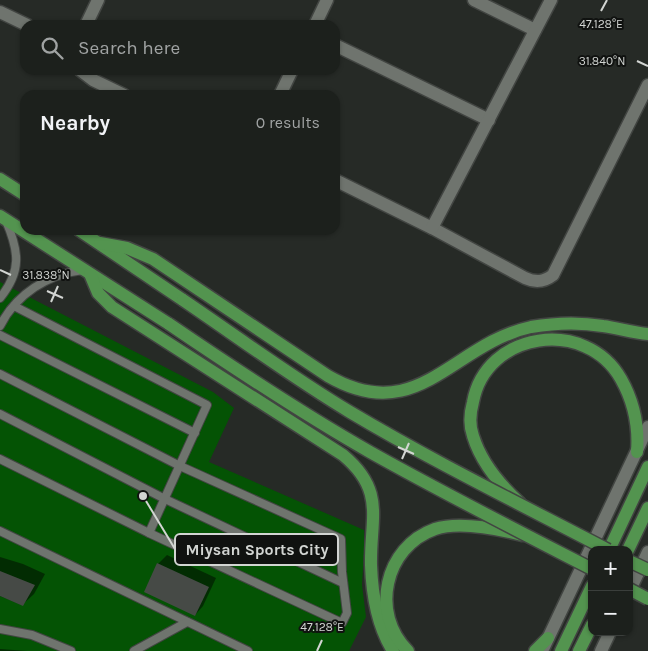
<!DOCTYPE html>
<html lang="en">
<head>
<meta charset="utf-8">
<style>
	body { margin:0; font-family:Karla,sans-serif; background:#252825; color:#f1f3f6 }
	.controls { position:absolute; right:15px; bottom:15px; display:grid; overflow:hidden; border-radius:10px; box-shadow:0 1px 4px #0004 }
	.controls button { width:45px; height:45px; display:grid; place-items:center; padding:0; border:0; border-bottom:1px solid #3a3e3b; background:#1c201c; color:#f1f3f6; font:25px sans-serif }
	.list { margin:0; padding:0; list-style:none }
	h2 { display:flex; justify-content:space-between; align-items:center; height:65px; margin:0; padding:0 20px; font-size:21px }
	h2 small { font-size:16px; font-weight:400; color:#a0a3a3 }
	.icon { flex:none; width:28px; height:28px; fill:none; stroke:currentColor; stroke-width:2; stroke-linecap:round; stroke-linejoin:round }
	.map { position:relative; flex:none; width:648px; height:651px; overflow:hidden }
	.search { position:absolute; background:#1c201c; box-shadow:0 1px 4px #0004; left:20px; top:20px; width:320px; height:55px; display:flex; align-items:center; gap:12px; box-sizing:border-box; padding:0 18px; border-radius:15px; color:#a0a3a3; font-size:19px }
	.panel { position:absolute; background:#1c201c; box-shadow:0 1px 4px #0004; left:20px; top:90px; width:320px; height:145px; border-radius:15px }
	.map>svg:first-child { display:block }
	.green { fill:#045304 }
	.shadow { fill:#0007 }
	.building { fill:#464a46 }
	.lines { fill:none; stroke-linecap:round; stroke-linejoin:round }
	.service-casing { stroke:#424542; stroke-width:10 }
	.minor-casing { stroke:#424542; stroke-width:15 }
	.tertiary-casing { stroke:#424542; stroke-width:15 }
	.primary-casing { stroke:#424542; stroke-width:15 }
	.service { stroke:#6f746e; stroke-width:8 }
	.minor { stroke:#6f746e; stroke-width:12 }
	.tertiary { stroke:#6f746e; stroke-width:12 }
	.primary { stroke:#53944f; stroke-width:12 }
	.primary-bridge-casing { stroke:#424542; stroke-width:15; stroke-linecap:butt }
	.primary-bridge { stroke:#53944f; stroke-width:12 }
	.ticks { fill:none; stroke:#d2d5d2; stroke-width:2 }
	.ticks-label { font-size:12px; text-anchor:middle; fill:#d2d5d2; stroke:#101210; stroke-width:4; stroke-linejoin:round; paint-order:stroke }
	.leader { fill:none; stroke:#d2d5d2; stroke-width:2 }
	.callout-dot { fill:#d2d5d2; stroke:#101210; stroke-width:2 }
	.callout { fill:#101210; stroke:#d2d5d2; stroke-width:2 }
	.callout-label { font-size:16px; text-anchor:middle; font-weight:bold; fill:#d2d5d2 }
</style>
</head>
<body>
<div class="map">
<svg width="648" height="651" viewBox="0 0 648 651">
	<rect width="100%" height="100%" fill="#262a26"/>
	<path class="green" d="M0,282L213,392L234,408L209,462L364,530V552L362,585L366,617L349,651H0Z"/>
	<g class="shadow">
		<path d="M167,555L216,578L203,606L195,615L158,564Z"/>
		<path d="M0,557L23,564L45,574L34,594L22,605L0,596Z"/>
		<path d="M0,649L27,651H29H0Z"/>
	</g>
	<g class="building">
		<path d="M157,563L209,587L195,616L144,592Z"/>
		<path d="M0,571L35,585L23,606L0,596Z"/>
	</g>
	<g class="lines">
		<g class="service-casing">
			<g id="service">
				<path d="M0,298C22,271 19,251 6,221"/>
				<path d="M0,326C16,294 48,274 83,270"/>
				<path d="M0,335L195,433"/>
				<path d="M0,374L180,466L341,539L342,572L347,613L342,623L149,533"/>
				<path d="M0,414L165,499L343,583"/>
				<path d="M0,459L149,533L207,405L14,306"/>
				<path d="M0,531L248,651"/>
				<path d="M0,629L32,635L71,651"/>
				<path d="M134,651L187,622"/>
			</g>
		</g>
		<g class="minor-casing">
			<g id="minor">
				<path d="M474,0L535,30"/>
				<path d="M0,12L27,25"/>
				<path d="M86,25L98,0"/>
				<path d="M315,25L327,0"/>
				<path d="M335,45L489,120"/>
				<path d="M80,70L93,80L124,95"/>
				<path d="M280,95L292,70"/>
				<path d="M335,180L432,228L525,278C536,283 544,282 553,275L648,85"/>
				<path d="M432,228L551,0"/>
			</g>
		</g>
		<g class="tertiary-casing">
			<g id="tertiary">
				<path d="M629,592L648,552"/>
				<path d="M544,647L648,427"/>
				<path d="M601,651L610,632"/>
			</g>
		</g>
		<g class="primary-casing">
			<g id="primary">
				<path d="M0,179L25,195"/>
				<path d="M0,216L169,324"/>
				<path d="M79,230L183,300"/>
				<path d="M100,243L127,248L153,259L328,376C418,428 452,344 531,327C554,323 579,322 603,326C618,328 633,333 648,334"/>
				<path d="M90,274L98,293L112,307L343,455C386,491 370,518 371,565C372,594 378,627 393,651"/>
				<path d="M520,503C500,485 481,462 473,436C469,425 470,413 473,402C486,331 586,317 621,379C634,402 639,426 637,452"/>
				<path d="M609,550L648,467"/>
				<path d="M628,550L648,508"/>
				<path d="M408,651C370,614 384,547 435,529C459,521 498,529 522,535"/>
				<path d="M535,651L548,638"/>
				<path d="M561,651L592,586"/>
				<path d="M579,651L592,625"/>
			</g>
		</g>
		<use href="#service" class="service"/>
		<use href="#minor" class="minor"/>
		<use href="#tertiary" class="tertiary"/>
		<use href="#primary" class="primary"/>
		<g class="primary-bridge-casing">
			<g id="primary-bridge">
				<path d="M183,300C239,338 293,378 350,412C434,462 522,505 608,550"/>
				<path d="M169,324C235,369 301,413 370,452C443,493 518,531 592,569"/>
				<path d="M629,561L648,570"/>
				<path d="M629,589L648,599"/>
			</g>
		</g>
		<use href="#primary-bridge" class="primary-bridge"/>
	</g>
	<path class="ticks" d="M601,11L607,0M637,61L648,66M0,270L11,275M47,291L63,298M51,302L58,286M398,447L414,454M402,459L409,443M317,651L322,640"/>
	<g class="ticks-label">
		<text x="601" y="28">47.128°E</text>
		<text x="602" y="65">31.840°N</text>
		<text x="46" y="279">31.838°N</text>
		<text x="322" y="631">47.128°E</text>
	</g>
	<path class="leader" d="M143 496L175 549"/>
	<circle class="callout-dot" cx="143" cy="496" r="5"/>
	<rect class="callout" x="175" y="534" width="163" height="31" rx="5"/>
	<g class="callout-label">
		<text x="257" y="555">Miysan Sports City</text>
	</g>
</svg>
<div class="controls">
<button>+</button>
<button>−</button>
</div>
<div class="search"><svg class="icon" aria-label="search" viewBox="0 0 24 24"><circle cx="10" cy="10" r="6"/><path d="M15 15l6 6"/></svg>Search here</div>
<section class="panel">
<h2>Nearby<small>0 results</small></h2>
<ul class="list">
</ul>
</section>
</div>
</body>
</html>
